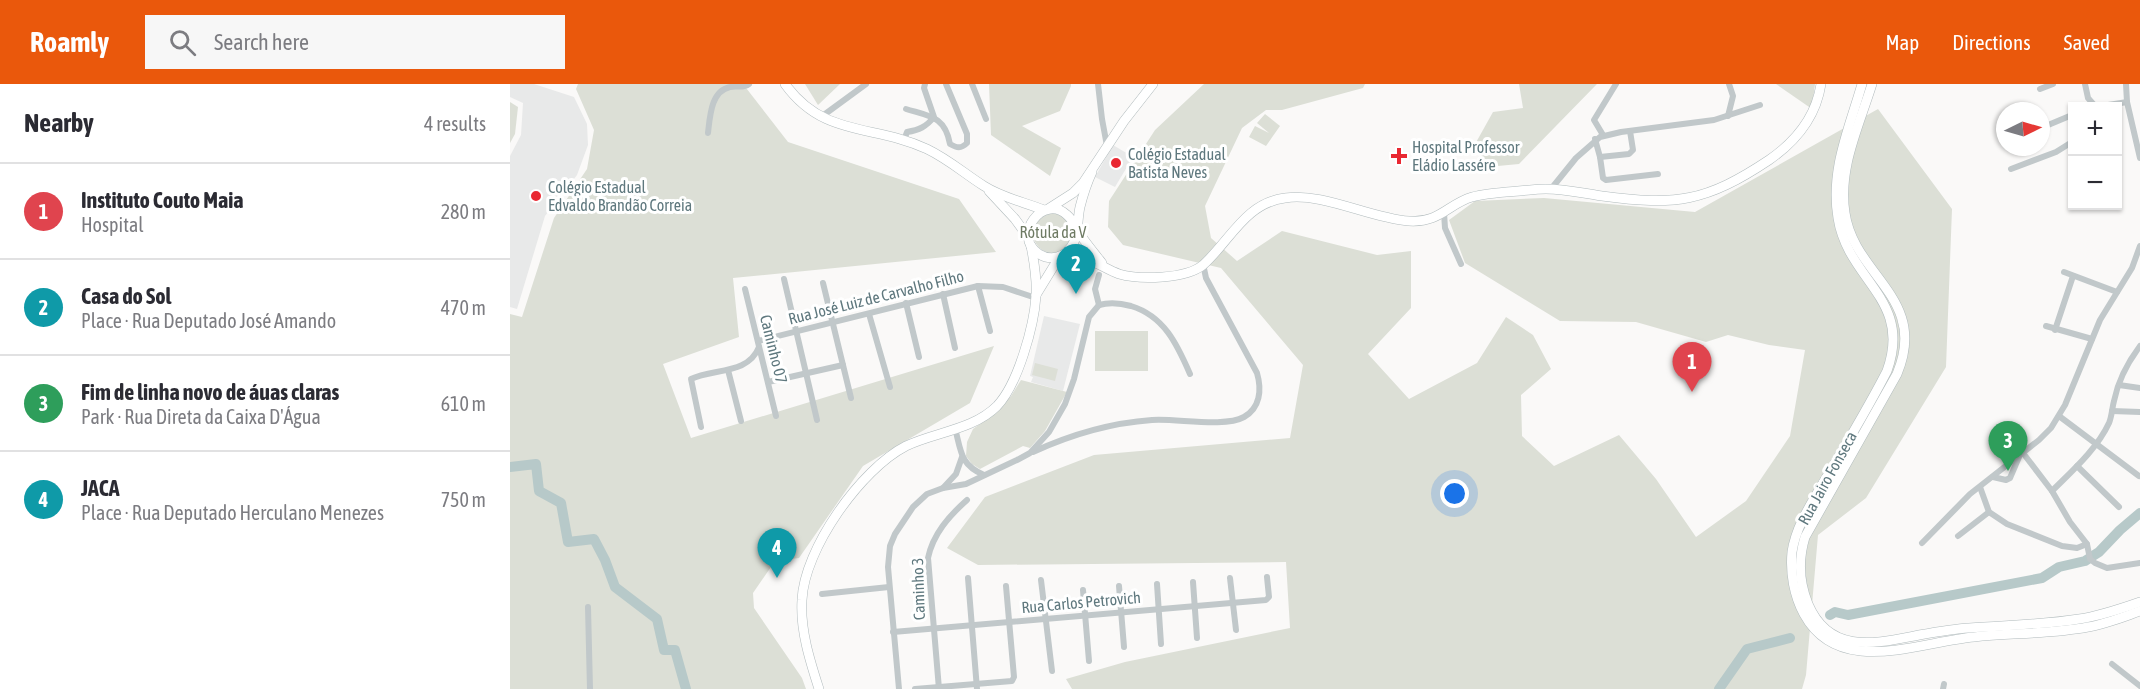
<!DOCTYPE html>
<html lang="en">
<head>
<meta charset="utf-8">
<style>
	body { margin:0; font-family:"Asap Condensed",sans-serif; background:#f7f7f7; color:#2b2b33 }
	.controls { position:absolute; right:18px; top:18px; display:grid; overflow:hidden; border-radius:0px; box-shadow:0 2px 4px #0004 }
	.controls button { width:54px; height:54px; display:grid; place-items:center; padding:0; border:0; border-bottom:2px solid #e1e1e2; background:#fff; color:#2b2b33; font:30px sans-serif }
	.compass { position:absolute; left:1486px; top:18px; width:54px; height:54px; border-radius:50%; background:#fff; box-shadow:0 2px 4px #0004; rotate:85deg }
	.you { position:absolute; left:945px; top:410px; width:21px; height:21px; margin:-15px; border:4px solid #fff; border-radius:50%; background:#1a73e8; box-shadow:0 0 0 9px #1a73e833 }
	.badge { display:grid; place-items:center; width:39px; height:39px; border-radius:50%; background:#ea580c; color:#fff; font-size:20px; font-weight:700 }
	.pin { position:absolute; translate:-50% -50px; filter:drop-shadow(0 2px 3px #0008) }
	.pin::after { content:''; position:absolute; top:32px; width:21px; height:18px; background:inherit; clip-path:polygon(0 0,100% 0,50% 100%) }
	.list { margin:0; padding:0; list-style:none }
	h2 { display:flex; justify-content:space-between; align-items:center; height:78px; margin:0; padding:0 24px; font-size:26px }
	h2 small { font-size:20px; font-weight:400; color:#7c7c81 }
	.list li { display:grid; grid-template-columns:39px 1fr auto; gap:18px; align-items:center; box-sizing:border-box; height:96px; padding:0 24px; border-top:2px solid #e1e1e2 }
	.list b { display:block; font-size:22px; white-space:nowrap }
	.list p { margin:0; font-size:20px; white-space:nowrap; color:#7c7c81 }
	.list em { font-size:20px; font-style:normal; color:#7c7c81 }
	.icon { flex:none; width:33px; height:33px; fill:none; stroke:currentColor; stroke-width:2; stroke-linecap:round; stroke-linejoin:round }
	.map { position:relative; flex:none; width:1630px; height:605px; overflow:hidden }
	header { display:flex; align-items:center; gap:36px; box-sizing:border-box; height:84px; padding:0 30px; background:#ea580c; color:#fff }
	header strong { font-size:28px }
	nav { display:flex; gap:33px; margin-inline-start:auto; font-size:21px }
	.search { width:420px; height:54px; background:#f7f7f7; display:flex; align-items:center; gap:15px; box-sizing:border-box; padding:0 21px; border-radius:0px; color:#7c7c81; font-size:22px }
	main { display:flex }
	aside { flex:1; background:#fff }
	.map>svg:first-child { display:block }
	.built { fill:#e8e9e9 }
	.green { fill:#dcdfd6 }
	.lines { fill:none; stroke-linecap:round; stroke-linejoin:round }
	.river { stroke:#b7c9c9; stroke-width:10 }
	.secondary-casing { stroke:#b1bbbd; stroke-width:10 }
	.minor { stroke:#c1c8ca; stroke-width:6 }
	.secondary { stroke:#fff; stroke-width:9 }
	.poi-dot { fill:#e92832; stroke:#fff; stroke-width:2 }
	.labels { text-anchor:middle; stroke-width:6; stroke-linejoin:round; paint-order:stroke }
	.poi-label { font-size:16px; fill:#5f787e; stroke:#fff; text-anchor:start }
	.park-label { font-size:16px; fill:#6e7a63; stroke:#fff }
	.street-label { font-size:16px; fill:#5f787e; stroke:#fff }
</style>
</head>
<body>
<header>
<strong>Roamly</strong>
<div class="search"><svg class="icon" aria-label="search" viewBox="0 0 24 24"><circle cx="10" cy="10" r="6"/><path d="M15 15l6 6"/></svg>Search here</div>
<nav><a>Map</a><a>Directions</a><a>Saved</a></nav>
</header>
<main>
<aside>
<h2>Nearby<small>4 results</small></h2>
<ul class="list">
<li><span class="badge" style="background:#e0444e">1</span><div><b>Instituto Couto Maia</b><p>Hospital</p></div><em>280 m</em></li>
<li><span class="badge" style="background:#0f9aa8">2</span><div><b>Casa do Sol</b><p>Place · Rua Deputado José Amando</p></div><em>470 m</em></li>
<li><span class="badge" style="background:#2e9e5b">3</span><div><b>Fim de linha novo de áuas claras</b><p>Park · Rua Direta da Caixa D'Água</p></div><em>610 m</em></li>
<li><span class="badge" style="background:#0f9aa8">4</span><div><b>JACA</b><p>Place · Rua Deputado Herculano Menezes</p></div><em>750 m</em></li>
</ul>
</aside>
<div class="map">
<svg width="1630" height="605" viewBox="0 0 1630 605">
	<rect width="100%" height="100%" fill="#faf9f8"/>
	<g class="built">
		<path d="M0,0H24L64,13L77,40L78,61L67,91L35,132L7,225L0,223V72L11,51L13,19L0,13Z"/>
		<path d="M603,61L623,73L605,103L585,93Z"/>
		<path d="M534,232L570,240L553,307L521,298L523,293L520,292Z"/>
	</g>
	<g class="green">
		<path d="M68,0H233L278,58L449,115L486,168L223,194L229,253L153,280L181,354L484,262L460,319L353,382L289,474L265,477L243,509L244,524L292,594L296,605H0V230L12,233L44,134L77,85L84,46L66,5Z"/>
		<path d="M295,0H330L308,21Z"/>
		<path d="M479,0H561V2L550,27L512,42L551,64L540,92L481,51Z"/>
		<path d="M694,0H855L853,4L772,26H756L732,44L695,122L701,154L727,177L772,147L867,171L901,167V224L858,270L899,315L967,279L996,233L1023,251L1041,285L1011,311L1012,352L1044,382L1109,351L1146,395L1186,453L1236,417L1280,352L1295,266L1259,261L1218,251L1196,258L1126,238L1050,237L955,179L939,136L965,117L1034,114L1185,128L1368,25L1442,125L1436,283L1356,414L1308,451L1296,591L1292,605H562L556,595L615,578L780,544L776,478L468,481L437,464L475,413L584,371L780,354L793,281L711,184L613,161L598,143L599,117L645,46Z"/>
		<path d="M1009,0H1087L1009,80L977,83L964,62L983,28L1013,24Z"/>
		<path d="M1266,0H1305L1302,25Z"/>
		<path d="M0,18L8,23L5,50L0,59Z"/>
		<path d="M755,30L770,42L756,62L739,53L745,42L759,49L747,39Z"/>
		<circle cx="543" cy="149" r="20"/>
		<rect x="585" y="247" width="53" height="40"/>
		<path d="M525,279L548,285L545,297L522,291Z"/>
		<path d="M511,296L557,308L535,347L520,364L513,362L470,385L462,380L456,372L457,358L463,345L487,327L501,312Z"/>
	</g>
	<g class="lines">
		<g class="river">
			<path d="M0,383L26,380L29,407L51,419L58,458L84,455L95,476L105,503L147,535L154,566H165L176,605"/>
			<path d="M1320,531L1325,528L1338,531L1532,494L1549,483L1575,477L1589,468L1610,446L1630,429"/>
			<path d="M1209,605L1237,565L1280,554"/>
		</g>
		<g class="secondary-casing">
			<g id="secondary">
				<path d="M275,0C314,54 364,40 417,65C438,75 455,90 474,102C493,114 514,118 534,126"/>
				<path d="M1352,0C1339,45 1320,86 1328,134C1338,197 1403,215 1377,287C1358,324 1337,359 1316,394C1303,417 1286,441 1282,468C1280,489 1284,512 1294,530C1329,594 1408,558 1464,553C1502,549 1541,550 1578,543C1596,540 1613,533 1630,527"/>
				<path d="M1362,0C1349,42 1328,84 1335,129C1344,192 1419,214 1387,290L1295,453C1288,476 1289,498 1298,520C1320,572 1367,559 1409,551C1426,548 1443,545 1459,544C1496,541 1532,541 1569,535C1590,532 1610,525 1630,518"/>
				<path d="M582,88C577,99 573,111 570,123C567,136 569,153 561,163C554,174 540,177 529,170C501,152 533,109 557,131C562,135 564,140 567,146C575,158 584,169 592,179"/>
				<path d="M479,107L505,135L518,153"/>
				<path d="M538,125L563,109L573,99L614,37L643,0"/>
				<path d="M554,170C561,174 569,173 576,175C588,179 598,186 609,190C630,196 676,195 693,181C720,157 735,119 775,114C813,108 859,134 899,137C930,139 938,120 962,113C980,108 1001,108 1020,106C1045,103 1068,108 1092,112C1166,122 1196,118 1259,76C1285,58 1306,33 1311,0"/>
				<path d="M526,211L550,172"/>
				<path d="M309,605C300,577 290,546 292,516C294,465 351,385 396,362C425,348 463,346 487,322C508,300 524,242 526,212C527,196 524,177 521,162"/>
			</g>
		</g>
		<g class="minor">
			<path d="M462,0L476,35"/>
			<path d="M588,0L592,35L597,62"/>
			<path d="M1575,0L1578,14L1585,22"/>
			<path d="M1616,0L1617,18L1630,74"/>
			<path d="M1530,5L1543,0"/>
			<path d="M1592,22L1617,18"/>
			<path d="M396,25C419,32 435,32 440,60C447,64 451,65 457,59V50L436,0"/>
			<path d="M1218,32L1223,12L1219,0"/>
			<path d="M311,33L356,0"/>
			<path d="M1531,44L1562,31"/>
			<path d="M198,49C200,32 201,7 220,3C228,1 232,5 239,0"/>
			<path d="M1093,51L1084,36L1106,0"/>
			<path d="M1085,55L1090,73L1119,70L1123,66L1120,47"/>
			<path d="M394,56L397,48C409,46 416,43 424,33L414,4L415,0"/>
			<path d="M1090,73L1093,94L1096,96L1148,90"/>
			<path d="M1501,85L1546,68L1562,58"/>
			<path d="M1041,105L1066,74L1090,53L1111,48L1204,36L1250,21"/>
			<path d="M934,129L935,144L951,180"/>
			<path d="M1554,188L1607,208"/>
			<path d="M274,195L307,336"/>
			<path d="M313,199L341,314"/>
			<path d="M468,202L480,247"/>
			<path d="M235,205L266,332"/>
			<path d="M433,210L445,264"/>
			<path d="M396,219L409,273"/>
			<path d="M589,221C600,218 610,219 621,222C654,232 667,260 680,290"/>
			<path d="M589,221L585,205L589,191"/>
			<path d="M359,230L380,303"/>
			<path d="M1536,242L1582,255"/>
			<path d="M1545,246L1563,192"/>
			<path d="M248,257L468,202L493,203L526,214"/>
			<path d="M218,286L231,337"/>
			<path d="M258,298L333,281"/>
			<path d="M1609,301L1630,304"/>
			<path d="M1602,327L1630,328"/>
			<path d="M1549,332L1629,392"/>
			<path d="M191,343L181,295C203,284 238,291 249,263"/>
			<path d="M445,344C451,367 450,381 474,391"/>
			<path d="M523,368C562,350 600,339 642,336C666,334 714,344 734,333C750,324 752,306 747,289L696,194L693,180"/>
			<path d="M1513,369L1542,407L1560,438L1577,460L1580,475L1585,479L1597,484L1630,479"/>
			<path d="M1567,382L1609,423"/>
			<path d="M1483,393L1496,396L1500,394L1509,373"/>
			<path d="M1470,403L1479,428L1497,440L1552,462L1567,464L1577,460"/>
			<path d="M433,404L446,390L452,373"/>
			<path d="M1542,407C1562,387 1587,365 1599,339C1602,332 1602,324 1604,317C1608,297 1618,278 1630,262"/>
			<path d="M1448,452L1479,428"/>
			<path d="M1412,459L1460,410L1529,356L1541,344L1555,321L1590,236L1622,184L1630,162"/>
			<path d="M458,494L467,605"/>
			<path d="M720,494L726,546"/>
			<path d="M531,496L542,587"/>
			<path d="M683,498L687,554"/>
			<path d="M647,500L651,560"/>
			<path d="M609,502L614,563"/>
			<path d="M573,506L579,577"/>
			<path d="M312,510L379,503"/>
			<path d="M78,523L80,605"/>
			<path d="M383,548L756,516L759,513L757,493"/>
			<path d="M1602,580L1630,602"/>
			<path d="M389,605L378,483L380,462L385,450L403,423L417,410L433,404L456,400L507,376L520,369L539,348L555,320L564,295L579,233L589,221"/>
			<path d="M405,605L502,597L504,593L496,502"/>
			<path d="M429,605L418,474C423,450 439,432 457,416"/>
			<path d="M1433,605L1434,600"/>
		</g>
		<use href="#secondary" class="secondary"/>
	</g>
	<g class="poi-dot">
		<path d="M886 63h6v6h6v6h-6v6h-6v-6h-6v-6h6z"/>
		<circle cx="606" cy="79" r="6"/>
		<circle cx="26" cy="112" r="6"/>
	</g>
	<g class="labels">
		<g class="poi-label">
			<text x="902" y="69">Hospital Professor<tspan x="902" dy="18">Eládio Lassére</tspan></text>
			<text x="618" y="76">Colégio Estadual<tspan x="618" dy="18">Batista Neves</tspan></text>
			<text x="38" y="109">Colégio Estadual<tspan x="38" dy="18">Edvaldo Brandão Correia</tspan></text>
		</g>
		<g class="park-label">
			<text x="543" y="154">Rótula da V</text>
		</g>
		<g class="street-label">
			<text transform="translate(366 213) rotate(-14)" y="6">Rua José Luiz de Carvalho Filho</text>
			<text transform="translate(264 265) rotate(76)" y="6">Caminho 07</text>
			<text transform="translate(1317 394) rotate(-61)" y="6">Rua Jairo Fonseca</text>
			<text transform="translate(408 505) rotate(-92)" y="6">Caminho 3</text>
			<text transform="translate(571 518) rotate(-5)" y="6">Rua Carlos Petrovich</text>
		</g>
	</g>
</svg>
<div class="controls">
<button>+</button>
<button>−</button>
</div>
<svg class="compass" viewBox="-18 -18 36 36"><path d="M0-13l5 13h-10z" fill="#e53935"/><path d="M0 13l5-13h-10z" fill="#7c7c81"/></svg>
<div class="you"></div>
<div class="pin badge" style="left:1182px;top:308px;background:#e0444e">1</div>
<div class="pin badge" style="left:566px;top:210px;background:#0f9aa8">2</div>
<div class="pin badge" style="left:1498px;top:387px;background:#2e9e5b">3</div>
<div class="pin badge" style="left:267px;top:494px;background:#0f9aa8">4</div>
</div>
</main>
</body>
</html>
